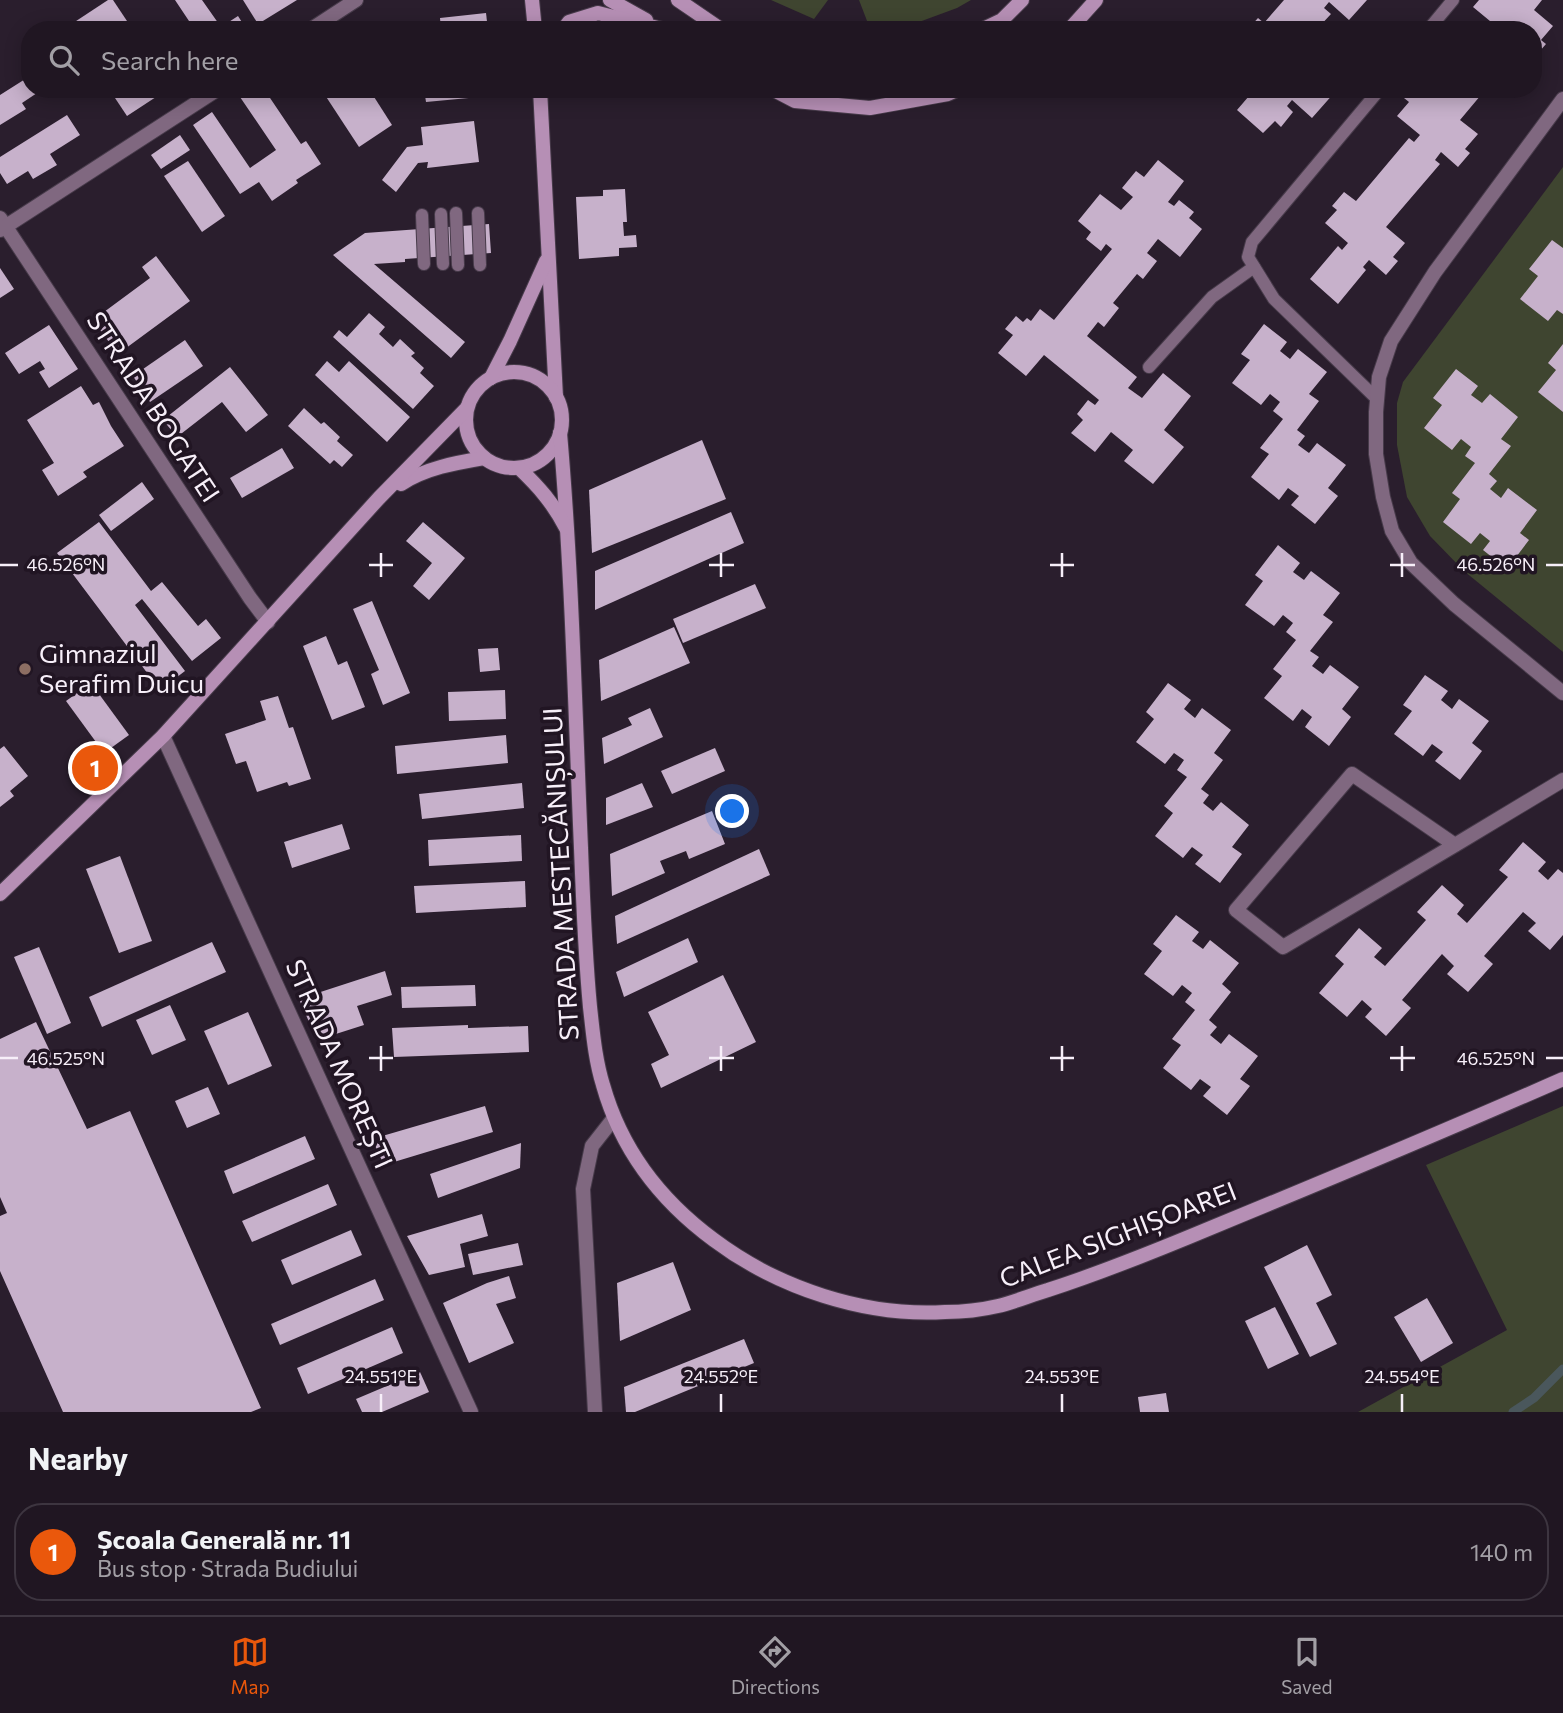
<!DOCTYPE html>
<html lang="en">
<head>
<meta charset="utf-8">
<style>
	body { margin:0; font-family:Commissioner,sans-serif; background:#2d232f; color:#f1f3f6 }
	.you { position:absolute; left:733px; top:812px; width:24px; height:24px; margin:-18px; border:5px solid #fff; border-radius:50%; background:#1a73e8; box-shadow:0 0 0 10px #1a73e833 }
	.badge { display:grid; place-items:center; width:46px; height:46px; border-radius:50%; background:#ea580c; color:#fff; font-size:23px; font-weight:700 }
	.pin { position:absolute; translate:-50% -50%; border:4px solid #fff; box-shadow:0 2px 7px #0006 }
	.list { margin:0; padding:0; list-style:none }
	h2 { display:flex; justify-content:space-between; align-items:center; height:91px; margin:0; padding:0 28px; font-size:30px }
	h2 small { font-size:23px; font-weight:400; color:#a29fa5 }
	.list li { display:grid; grid-template-columns:46px 1fr auto; gap:21px; align-items:center; box-sizing:border-box; height:98px; margin:0 14px 14px; padding:0 14px; border:2px solid #3d3540; border-radius:28px }
	.list b { display:block; font-size:26px; white-space:nowrap }
	.list p { margin:0; font-size:23px; white-space:nowrap; color:#a29fa5 }
	.list em { font-size:23px; font-style:normal; color:#a29fa5 }
	.icon { flex:none; width:38px; height:38px; fill:none; stroke:currentColor; stroke-width:2; stroke-linecap:round; stroke-linejoin:round }
	.map { position:relative; flex:none; width:1563px; height:1412px; overflow:hidden }
	.search { position:absolute; background:#201622; box-shadow:0 4px 18px #0003; left:21px; right:21px; top:21px; height:77px; display:flex; align-items:center; gap:18px; box-sizing:border-box; padding:0 24px; border-radius:28px; color:#a29fa5; font-size:26px }
	.sheet { height:203px; background:#201622 }
	nav { display:flex; justify-content:space-around; align-items:center; box-sizing:border-box; height:98px; border-top:2px solid #3d3540; background:#201622; font-size:19px; color:#a29fa5 }
	nav a { display:grid; justify-items:center; gap:4px }
	nav .on { color:#ea580c }
	.map>svg:first-child { display:block }
	.green { fill:#3f4530 }
	.lines { fill:none; stroke-linecap:round; stroke-linejoin:round }
	.stream { stroke:#4a575c; stroke-width:9 }
	.building { fill:#c7b1cb }
	.lane-casing { stroke:#473b4a; stroke-width:14 }
	.street-casing { stroke:#473b4a; stroke-width:16 }
	.secondary-casing { stroke:#473b4a; stroke-width:16 }
	.lane { stroke:#806880; stroke-width:12 }
	.street { stroke:#806880; stroke-width:14 }
	.secondary { stroke:#b68fb5; stroke-width:14 }
	.ticks { fill:none; stroke:#f7eff9; stroke-width:2.5 }
	.education-dot { fill:#8d6e63; stroke:#211523; stroke-width:2.5 }
	.labels { text-anchor:middle; stroke-width:7; stroke-linejoin:round; paint-order:stroke }
	.street-label { font-size:26px; fill:#f7eff9; stroke:#211523 }
	.poi-label { font-size:26px; fill:#f7eff9; stroke:#211523; text-anchor:start }
	.ticks-label { font-size:18px; text-anchor:middle; fill:#f7eff9; stroke:#211523; stroke-width:7; stroke-linejoin:round; paint-order:stroke }
</style>
</head>
<body>
<div class="map">
<svg width="1563" height="1412" viewBox="0 0 1563 1412">
	<rect width="100%" height="100%" fill="#2a1e2d"/>
	<g class="green">
		<path d="M771,0H828L814,19Z"/>
		<path d="M859,0H971L957,8L919,22L869,26Z"/>
		<path d="M1563,167V652L1464,571L1430,536L1407,497L1397,445V403L1403,382Z"/>
		<path d="M1563,1106V1412H1358L1507,1330L1426,1165Z"/>
	</g>
	<g class="lines">
		<path class="stream" d="M1513,1412L1534,1398L1563,1369"/>
	</g>
	<g class="building">
		<path d="M108,0H113L133,30H69L67,27Z"/>
		<path d="M175,0H202L221,27L238,16L247,30H195Z"/>
		<path d="M243,0H297L258,24Z"/>
		<path d="M1284,0H1367L1349,20L1329,2L1324,8L1331,14L1318,28L1312,23L1306,30H1247L1258,18L1264,23Z"/>
		<path d="M1479,0H1542L1534,10L1553,26L1541,40L1546,44L1533,59V30H1493L1496,26L1473,7Z"/>
		<path d="M486,13L488,30H441L440,18Z"/>
		<path d="M30,76V89H39L40,91L22,103L26,109L0,125V95Z"/>
		<path d="M109,89H150L156,97L127,116Z"/>
		<path d="M251,89H264L301,144L306,141L321,164L296,180L298,183L272,201L259,182L240,194L193,125L212,112L250,168L276,150L240,97Z"/>
		<path d="M321,89H369L392,125L359,147Z"/>
		<path d="M424,89H489L490,96L426,102Z"/>
		<path d="M1255,89H1331L1335,92L1312,118L1292,100L1287,106L1293,112L1281,127L1275,121L1263,133L1237,110Z"/>
		<path d="M1412,89H1423L1430,95L1435,89H1486L1460,120L1478,134L1465,149L1470,153L1458,167L1441,152L1435,160L1440,164L1386,227L1405,243L1393,257L1398,261L1386,275L1369,260L1363,267L1366,270L1338,304L1310,279L1338,246L1342,250L1348,243L1325,223L1337,210L1332,206L1344,192L1356,201L1409,138L1414,142L1420,135L1397,116L1409,102L1404,98Z"/>
		<path d="M67,115L80,135L50,154L57,165L33,179L28,171L7,184L0,173V157Z"/>
		<path d="M474,121L479,162L427,168L428,162L418,163L396,192L382,180L407,147L423,145L421,127Z"/>
		<path d="M180,135L190,150L161,169L151,155Z"/>
		<path d="M1158,160L1184,181L1168,202L1174,206L1179,200L1194,212L1189,218L1202,229L1180,257L1158,239L1147,253L1157,261L1143,279L1137,274L1113,303L1119,308L1104,327L1098,322L1087,336L1137,377L1128,388L1142,398L1163,373L1191,396L1164,430L1184,447L1153,484L1124,461L1133,450L1111,432L1095,452L1071,433L1083,420L1077,414L1088,400L1095,405L1099,400L1044,355L1026,376L998,353L1013,335L1005,329L1016,316L1023,322L1027,318L1031,321L1040,309L1054,320L1112,249L1106,244L1101,251L1086,239L1091,232L1078,221L1100,194L1121,210L1133,197L1122,188L1136,171L1144,177Z"/>
		<path d="M188,161L225,216L202,232L164,176Z"/>
		<path d="M625,189L627,222H623L624,236L636,235L637,247L619,248V256L579,259L576,197L603,196V190Z"/>
		<path d="M489,224L491,253L405,259V262L374,264L465,342L451,358L333,255L365,233Z"/>
		<path d="M1552,240L1563,248V314L1557,310L1548,321L1520,299L1538,276L1529,269Z"/>
		<path d="M156,256L190,301L118,354L100,330L111,321L104,312L150,278L142,267Z"/>
		<path d="M0,268L14,289L0,298Z"/>
		<path d="M369,313L385,327L379,334L393,347L400,339L415,353L411,356L424,368L420,373L434,386L413,409L333,337L339,330L347,337Z"/>
		<path d="M1264,324L1287,342L1280,351L1290,359L1298,349L1327,372L1309,394L1319,401L1297,430L1305,436L1298,445L1309,453L1317,443L1346,465L1328,488L1338,496L1315,524L1291,505L1299,496L1288,488L1279,500L1251,477L1269,454L1260,448L1283,419L1273,411L1280,402L1270,394L1261,405L1232,383L1250,360L1241,354Z"/>
		<path d="M49,325L78,369L49,388L39,372L45,369L40,361L19,374L5,353Z"/>
		<path d="M185,340L203,366L150,402L133,376Z"/>
		<path d="M1563,344V412L1538,392L1556,370L1548,363Z"/>
		<path d="M327,361L339,372L349,361L410,417L387,442L315,375Z"/>
		<path d="M230,367L268,415L246,432L222,402L177,437L163,420Z"/>
		<path d="M1456,369L1478,386L1471,395L1482,403L1490,394L1518,417L1501,439L1511,446L1489,474L1497,481L1490,489L1501,498L1508,488L1537,510L1520,533L1529,540L1507,569L1483,550L1490,541L1480,533L1471,544L1443,522L1460,499L1452,493L1475,463L1465,456L1471,447L1461,439L1452,450L1424,428L1442,405L1433,398Z"/>
		<path d="M81,386L93,405L99,402L111,426L124,446L83,472L87,477L58,496L42,470L54,463L27,420Z"/>
		<path d="M304,408L321,424L324,422L340,437L337,441L353,455L342,467L334,460L330,464L288,426Z"/>
		<path d="M702,440L726,499L592,553L589,490Z"/>
		<path d="M282,448L294,468L242,498L230,478Z"/>
		<path d="M142,482L154,499L111,531L99,515Z"/>
		<path d="M731,512L744,543L595,610V571Z"/>
		<path d="M99,522L151,591L162,582L198,626L206,619L221,638L192,661L142,599L135,605L185,671L160,690L57,553Z"/>
		<path d="M423,522L465,558L429,600L413,586L432,563L406,541Z"/>
		<path d="M1278,545L1300,563L1293,572L1304,580L1311,571L1340,593L1323,615L1333,622L1310,651L1319,657L1312,666L1323,674L1330,665L1359,687L1342,709L1351,717L1329,746L1305,727L1312,717L1302,709L1293,721L1264,698L1282,676L1273,669L1296,640L1286,632L1293,623L1283,615L1274,626L1245,605L1263,581L1255,575Z"/>
		<path d="M755,584L766,608L683,643L673,619Z"/>
		<path d="M372,601L410,693L383,705L371,674L379,670L353,609Z"/>
		<path d="M674,627L690,663L601,701L599,660Z"/>
		<path d="M326,636L338,665L347,661L365,707L332,720L303,646Z"/>
		<path d="M498,648L500,670L480,672L478,649Z"/>
		<path d="M1425,675L1448,691L1441,700L1452,709L1459,699L1489,721L1472,743L1482,751L1460,780L1435,761L1443,752L1432,744L1423,756L1394,734L1412,711L1403,705Z"/>
		<path d="M91,683L129,735L104,753L66,701Z"/>
		<path d="M1168,683L1191,700L1184,709L1195,718L1202,708L1231,730L1214,753L1223,760L1201,789L1209,795L1203,803L1213,811L1221,802L1249,825L1232,847L1242,854L1220,883L1195,864L1203,855L1192,847L1183,858L1155,836L1173,813L1164,806L1187,777L1177,770L1184,760L1174,753L1165,764L1136,742L1154,719L1146,712Z"/>
		<path d="M505,690L506,719L449,721L448,692Z"/>
		<path d="M278,696L289,728L293,727L311,779L289,786L287,782L257,792L246,761L236,764L225,734L266,720L260,701Z"/>
		<path d="M650,708L663,737L604,764L602,738L632,725L628,718Z"/>
		<path d="M506,735L508,763L397,774L395,746Z"/>
		<path d="M4,746L28,776L10,791L14,796L0,807V749Z"/>
		<path d="M715,748L725,771L672,794L661,771Z"/>
		<path d="M522,783L524,808L422,819L419,794Z"/>
		<path d="M642,783L653,807L606,825V798Z"/>
		<path d="M712,811L725,844L689,859L686,851L660,861L665,873L612,896L610,854Z"/>
		<path d="M342,824L350,849L292,868L284,842Z"/>
		<path d="M521,835L522,861L429,866L428,840Z"/>
		<path d="M1523,842L1546,862L1538,871L1548,880L1558,869L1563,873V935L1550,950L1528,931L1536,923L1523,912L1484,956L1493,964L1468,992L1447,974L1454,966L1442,954L1402,1000L1411,1008L1386,1036L1365,1017L1372,1009L1362,1000L1347,1017L1319,993L1344,964L1335,956L1359,928L1382,948L1374,957L1385,966L1426,920L1417,912L1442,885L1464,905L1457,914L1467,923L1508,877L1499,870Z"/>
		<path d="M759,849L770,875L617,944L615,916Z"/>
		<path d="M120,856L152,941L119,953L86,869Z"/>
		<path d="M525,881L526,907L416,913L414,886Z"/>
		<path d="M1176,915L1199,932L1192,941L1203,949L1210,940L1239,963L1222,984L1231,992L1209,1020L1217,1027L1210,1035L1221,1044L1229,1034L1258,1056L1240,1079L1250,1086L1227,1115L1203,1096L1211,1087L1200,1079L1191,1090L1163,1068L1181,1045L1172,1039L1195,1010L1185,1002L1192,993L1182,985L1173,996L1144,974L1162,951L1153,944Z"/>
		<path d="M688,938L698,962L624,997L616,972Z"/>
		<path d="M212,942L226,972L102,1027L89,997Z"/>
		<path d="M39,947L71,1023L47,1034L14,957Z"/>
		<path d="M385,971L392,995L357,1006L364,1025L317,1040L299,999Z"/>
		<path d="M723,975L756,1042L661,1088L651,1064L669,1055L648,1012Z"/>
		<path d="M475,985L476,1006L402,1008L401,987Z"/>
		<path d="M170,1005L186,1040L152,1055L136,1020Z"/>
		<path d="M248,1012L272,1066L228,1085L204,1031Z"/>
		<path d="M36,1022L87,1129L130,1111L261,1408L251,1412H63L0,1271V1216L7,1213L0,1197V1039Z"/>
		<path d="M468,1025V1028L528,1026L529,1052L394,1057L392,1028Z"/>
		<path d="M208,1087L220,1114L187,1128L175,1101Z"/>
		<path d="M485,1106L493,1132L384,1165L372,1139Z"/>
		<path d="M305,1136L315,1159L233,1194L224,1171Z"/>
		<path d="M521,1143L520,1168L438,1198L430,1174Z"/>
		<path d="M328,1184L337,1205L252,1242L242,1221Z"/>
		<path d="M482,1214L488,1236L460,1244L465,1267L429,1275L407,1236Z"/>
		<path d="M351,1230L362,1255L292,1285L281,1260Z"/>
		<path d="M518,1243L523,1265L473,1275L468,1254Z"/>
		<path d="M1307,1245L1332,1295L1316,1303L1337,1344L1310,1357L1264,1267Z"/>
		<path d="M673,1262L691,1310L620,1341L617,1283Z"/>
		<path d="M509,1276L516,1298L496,1304L514,1343L469,1363L443,1303L487,1283Z"/>
		<path d="M375,1279L384,1300L280,1345L271,1324Z"/>
		<path d="M1427,1298L1453,1343L1421,1362L1394,1317Z"/>
		<path d="M1275,1307L1299,1354L1268,1369L1245,1321Z"/>
		<path d="M392,1327L403,1353L308,1394L297,1368Z"/>
		<path d="M744,1339L754,1363L635,1412H626L624,1387Z"/>
		<path d="M420,1372L429,1392L382,1412H362L356,1399Z"/>
		<path d="M1166,1393L1169,1412H1140L1138,1397Z"/>
	</g>
	<g class="lines">
		<g class="lane-casing">
			<g id="lane">
				<path d="M1428,30L1453,0"/>
				<path d="M456,213L458,265"/>
				<path d="M478,213L480,265"/>
				<path d="M441,214L443,264"/>
				<path d="M422,215L424,264"/>
				<path d="M1149,367L1212,297L1254,267"/>
				<path d="M1377,399L1274,299L1248,257L1252,242L1380,89"/>
			</g>
		</g>
		<g class="street-casing">
			<g id="street">
				<path d="M310,30L356,0"/>
				<path d="M1563,99L1435,272L1391,341L1379,377L1376,412V454L1383,497L1392,531L1411,563L1454,604L1563,693"/>
				<path d="M0,218L250,598L268,622"/>
				<path d="M0,230L218,89"/>
				<path d="M163,736L471,1412"/>
				<path d="M1455,845L1352,774L1236,910L1283,947L1455,845L1563,780"/>
				<path d="M595,1412L583,1189L592,1146L614,1118"/>
			</g>
		</g>
		<g class="secondary-casing">
			<g id="secondary">
				<path d="M532,0L535,30"/>
				<path d="M610,0L646,20"/>
				<path d="M678,0L722,30"/>
				<path d="M563,30L569,22L598,13L662,29"/>
				<path d="M981,30L1002,20L1022,0"/>
				<path d="M1069,30L1096,0"/>
				<path d="M540,89L556,397"/>
				<path d="M772,89L795,101L870,108L948,94L959,89"/>
				<circle cx="514" cy="420" r="48"/>
				<path d="M491,378L510,341L546,261"/>
				<path d="M560,433C572,571 575,710 581,848C583,901 585,954 590,1007C593,1033 595,1059 603,1085C621,1149 661,1201 714,1240C778,1288 865,1317 945,1312C962,1312 981,1310 998,1306C1015,1302 1031,1295 1048,1290C1104,1272 1158,1250 1213,1227C1330,1179 1447,1130 1563,1079"/>
				<path d="M519,468C539,487 553,503 566,528"/>
				<path d="M401,484C426,468 455,463 484,458"/>
				<path d="M0,894L163,736L379,498L467,408"/>
			</g>
		</g>
		<use href="#lane" class="lane"/>
		<use href="#street" class="street"/>
		<use href="#secondary" class="secondary"/>
	</g>
	<path class="ticks" d="M381,553V577M721,553V577M1062,553V577M1402,553V577M0,565H18M369,565H393M709,565H734M1050,565H1074M1390,565H1415M1546,565H1563M381,1046V1071M721,1046V1071M1062,1046V1071M1402,1046V1071M0,1058H18M369,1058H393M709,1058H734M1050,1058H1074M1390,1058H1415M1546,1058H1563M381,1394V1412M721,1394V1412M1062,1394V1412M1402,1394V1412"/>
	<circle class="education-dot" cx="25" cy="669" r="7"/>
	<g class="labels">
		<g class="street-label">
			<text transform="translate(153 407) rotate(57)" y="9">STRADA BOGATEI</text>
			<text transform="translate(561 874) rotate(-93)" y="9">STRADA MESTECĂNIȘULUI</text>
			<text transform="translate(339 1064) rotate(66)" y="9">STRADA MOREȘTI</text>
			<text transform="translate(1118 1235) rotate(-21)" y="9">CALEA SIGHIȘOAREI</text>
		</g>
		<g class="poi-label">
			<text x="39" y="663">Gimnaziul<tspan x="39" dy="30">Serafim Duicu</tspan></text>
		</g>
	</g>
	<g class="ticks-label">
		<text x="66" y="571">46.526°N</text>
		<text x="1496" y="571">46.526°N</text>
		<text x="66" y="1065">46.525°N</text>
		<text x="1496" y="1065">46.525°N</text>
		<text x="381" y="1383">24.551°E</text>
		<text x="721" y="1383">24.552°E</text>
		<text x="1062" y="1383">24.553°E</text>
		<text x="1402" y="1383">24.554°E</text>
	</g>
</svg>
<div class="you"></div>
<div class="pin badge" style="left:95px;top:768px">1</div>
<div class="search"><svg class="icon" aria-label="search" viewBox="0 0 24 24"><circle cx="10" cy="10" r="6"/><path d="M15 15l6 6"/></svg>Search here</div>
</div>
<section class="sheet">
<h2>Nearby<small></small></h2>
<ul class="list">
<li><span class="badge">1</span><div><b>Școala Generală nr. 11</b><p>Bus stop · Strada Budiului</p></div><em>140 m</em></li>
</ul>
</section>
<nav>
<a class="on"><svg class="icon" aria-label="map" viewBox="0 0 24 24"><path d="M3 6l6-2 6 2 6-2v14l-6 2-6-2-6 2zM9 4v14M15 6v14"/></svg>Map</a>
<a><svg class="icon" aria-label="directions" viewBox="0 0 24 24"><path d="M12 3l9 9-9 9-9-9zM9 14v-3h6M13 9l2 2-2 2"/></svg>Directions</a>
<a><svg class="icon" aria-label="saved" viewBox="0 0 24 24"><path d="M7 4h10v16l-5-4-5 4z"/></svg>Saved</a>
</nav>
</body>
</html>
